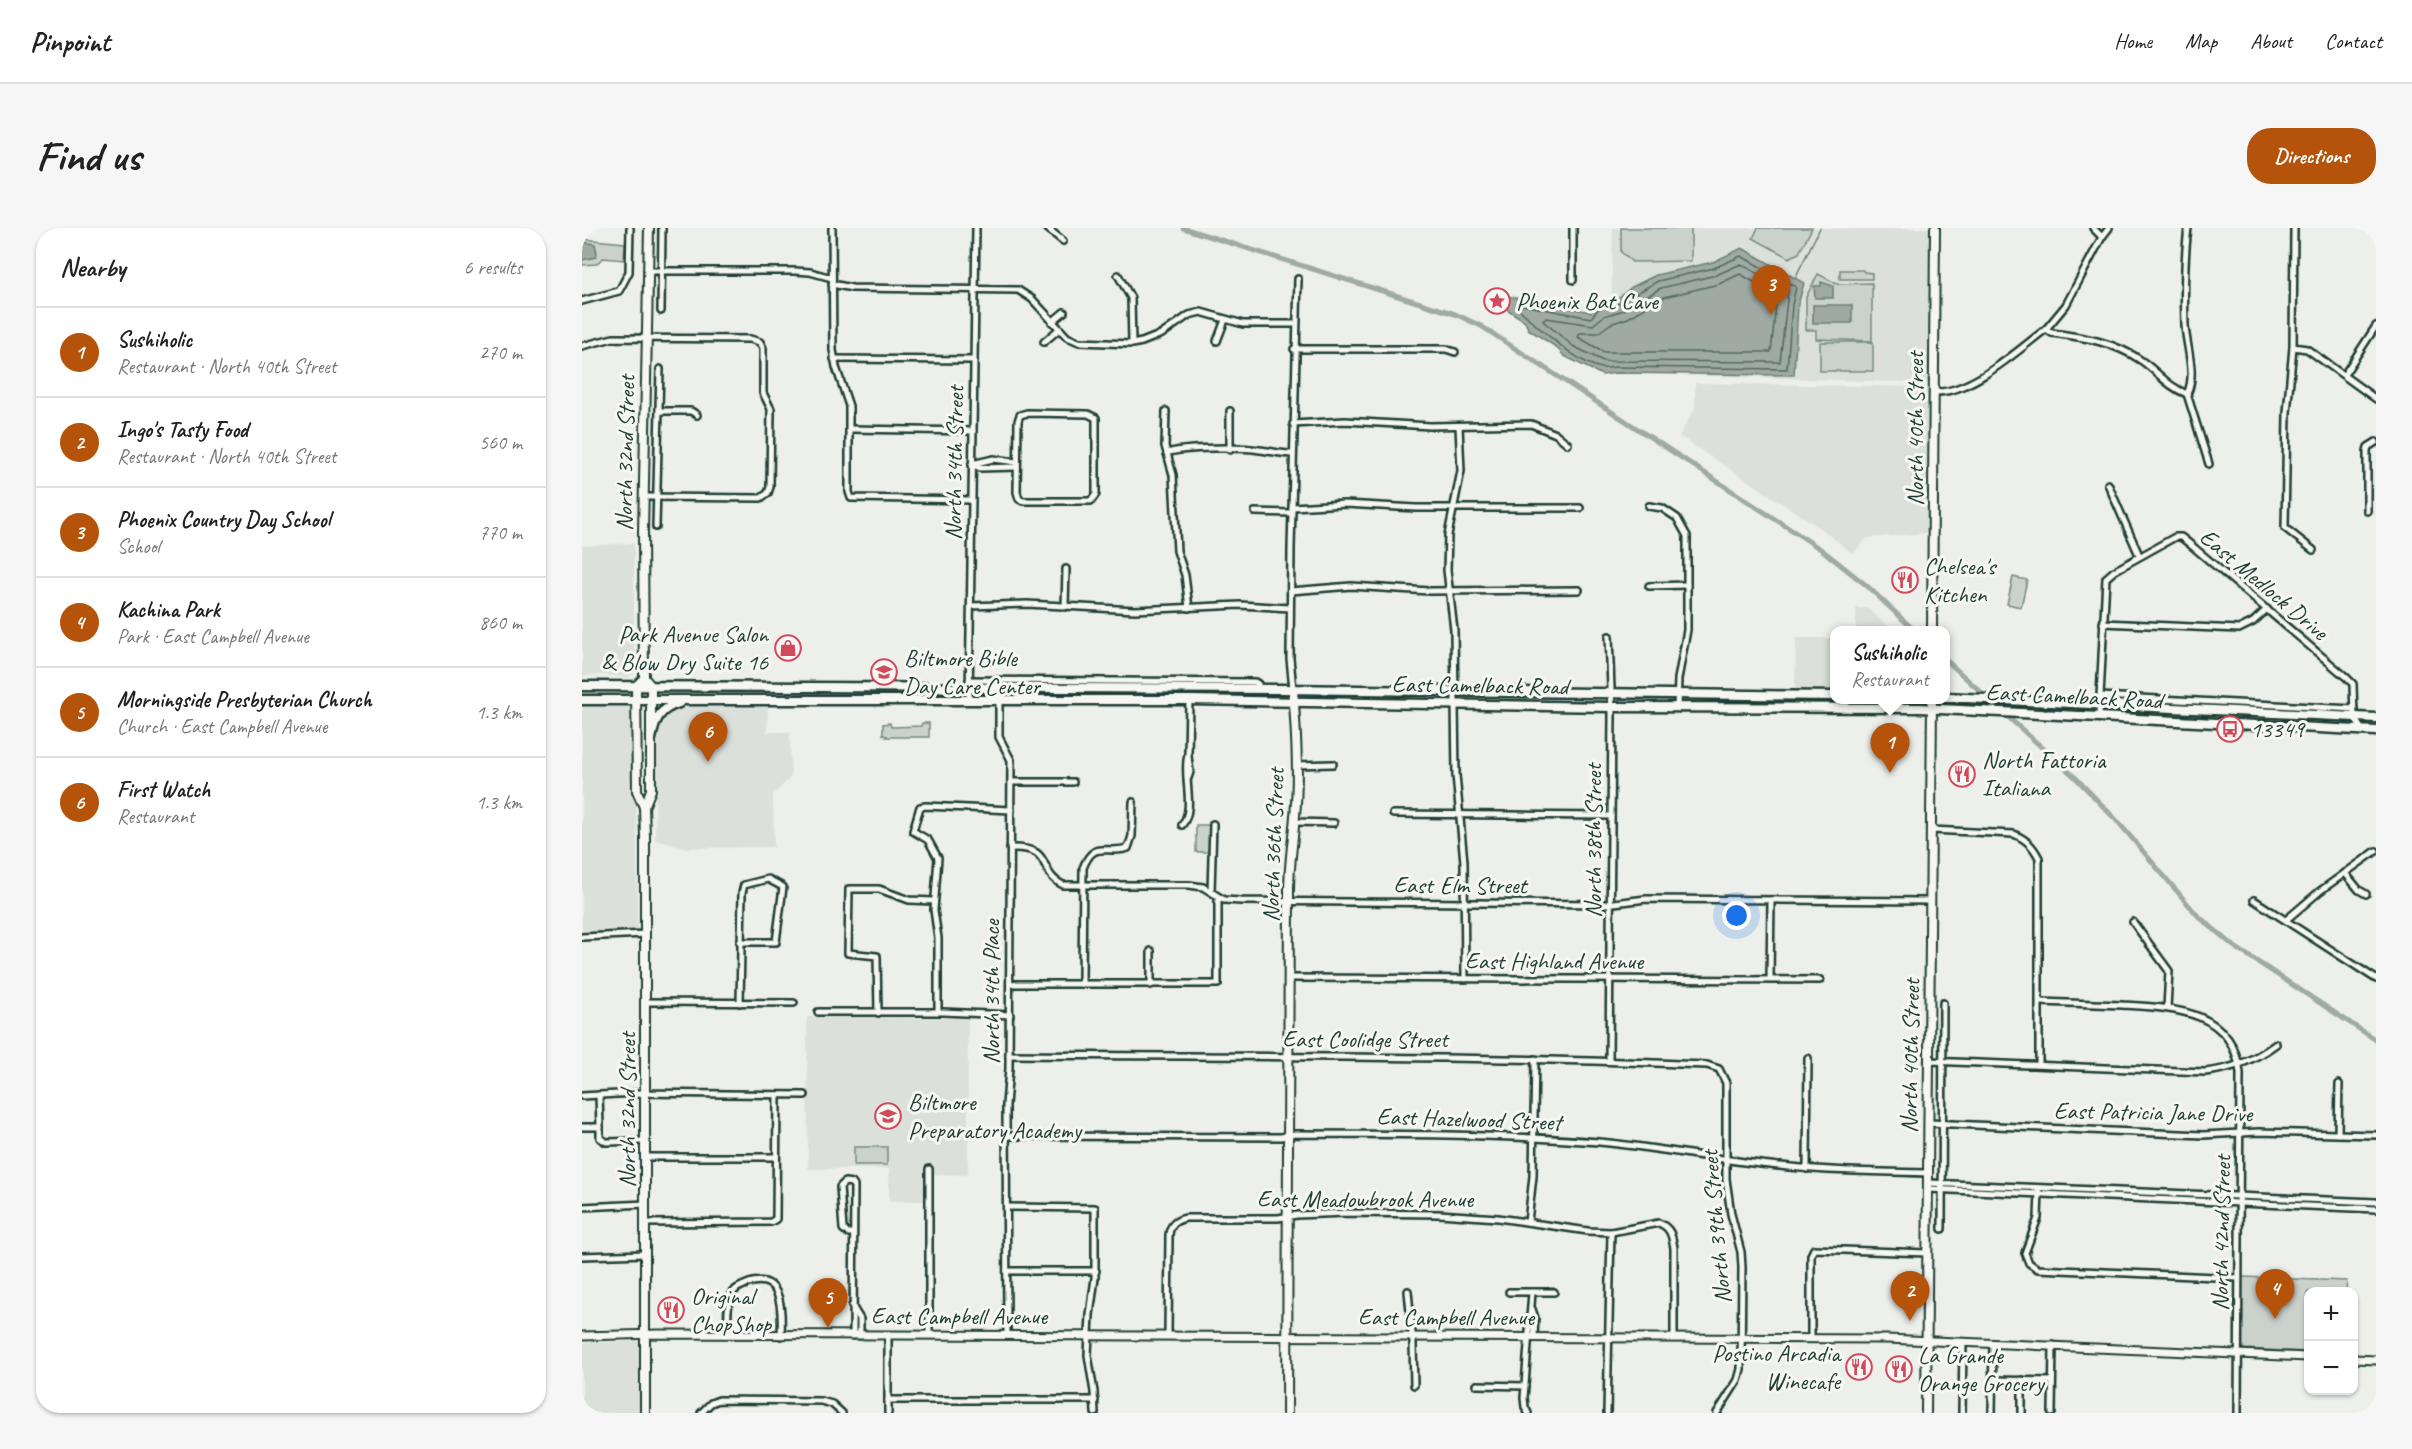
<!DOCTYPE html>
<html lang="en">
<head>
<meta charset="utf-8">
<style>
	body { margin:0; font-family:Caveat,sans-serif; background:#f6f6f6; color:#222 }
	.controls { position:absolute; right:18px; bottom:18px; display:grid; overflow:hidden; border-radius:12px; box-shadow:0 2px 4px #0004 }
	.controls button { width:54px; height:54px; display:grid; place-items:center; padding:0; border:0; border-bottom:2px solid #e0e0e0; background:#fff; color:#222; font:30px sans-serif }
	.you { position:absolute; left:1155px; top:688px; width:21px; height:21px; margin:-15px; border:4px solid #fff; border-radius:50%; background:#1a73e8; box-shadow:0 0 0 9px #1a73e833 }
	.badge { display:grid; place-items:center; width:39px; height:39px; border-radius:50%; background:#b45309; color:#fff; font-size:20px; font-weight:700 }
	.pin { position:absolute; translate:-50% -50px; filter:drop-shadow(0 2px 3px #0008) }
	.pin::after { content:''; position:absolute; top:32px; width:21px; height:18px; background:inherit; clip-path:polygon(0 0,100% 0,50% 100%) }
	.popup { position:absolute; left:1248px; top:398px; width:120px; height:78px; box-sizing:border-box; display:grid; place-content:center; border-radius:12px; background:#fff; filter:drop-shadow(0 2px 4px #0005); font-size:20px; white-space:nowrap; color:#767676 }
	.popup b { font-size:22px; color:#222 }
	.popup::after { content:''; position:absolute; left:50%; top:100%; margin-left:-12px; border:12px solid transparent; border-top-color:#fff }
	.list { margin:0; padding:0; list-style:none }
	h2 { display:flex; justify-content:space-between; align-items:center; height:78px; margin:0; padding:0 24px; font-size:26px }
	h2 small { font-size:20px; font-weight:400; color:#767676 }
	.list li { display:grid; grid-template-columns:39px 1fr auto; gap:18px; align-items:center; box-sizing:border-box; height:90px; padding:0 24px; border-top:2px solid #e0e0e0 }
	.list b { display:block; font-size:22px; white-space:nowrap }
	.list p { margin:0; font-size:20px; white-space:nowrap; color:#767676 }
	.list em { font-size:20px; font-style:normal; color:#767676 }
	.map { position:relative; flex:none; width:1794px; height:1185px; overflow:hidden; border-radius:24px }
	header { display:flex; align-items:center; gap:36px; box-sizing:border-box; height:84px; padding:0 30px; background:#fff; border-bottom:2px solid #e0e0e0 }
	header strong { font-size:28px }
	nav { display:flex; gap:33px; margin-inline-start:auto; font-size:21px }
	.intro { display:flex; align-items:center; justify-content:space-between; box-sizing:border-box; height:144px; padding:0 36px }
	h1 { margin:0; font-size:42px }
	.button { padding:15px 27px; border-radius:24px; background:#b45309; color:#fff; font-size:21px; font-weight:700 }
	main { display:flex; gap:36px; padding:0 36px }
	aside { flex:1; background:#fff; border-radius:24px; box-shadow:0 2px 4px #0004 }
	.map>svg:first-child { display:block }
	.built { fill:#dce0db }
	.green { fill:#cbd2cc; stroke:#758880; stroke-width:1.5 }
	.water { fill:#9faaa4; stroke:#6c7e77; stroke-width:1.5 }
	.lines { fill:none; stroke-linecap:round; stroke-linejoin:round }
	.shore { stroke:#526961; stroke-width:1.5 }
	.stream { stroke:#6c7e77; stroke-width:1.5 }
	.canal { stroke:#9faaa4; stroke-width:5 }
	.minor-casing { stroke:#1f3d34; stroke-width:10 }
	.tertiary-casing { stroke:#1f3d34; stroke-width:11 }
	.secondary-casing { stroke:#1f3d34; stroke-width:12 }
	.primary-casing { stroke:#1f3d34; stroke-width:13 }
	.minor { stroke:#f6f6f2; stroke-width:5 }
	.tertiary { stroke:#f6f6f2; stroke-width:7 }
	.secondary { stroke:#f6f6f2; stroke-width:8 }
	.primary { stroke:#f6f6f2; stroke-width:8 }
	.labels { text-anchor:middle; stroke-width:6; stroke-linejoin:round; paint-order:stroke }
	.poi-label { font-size:24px; fill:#1f3d34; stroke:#f6f6f2; text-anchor:start }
	.street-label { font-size:24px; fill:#1f3d34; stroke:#f6f6f2 }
</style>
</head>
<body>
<header>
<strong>Pinpoint</strong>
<nav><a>Home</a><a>Map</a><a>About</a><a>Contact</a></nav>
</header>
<div class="intro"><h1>Find us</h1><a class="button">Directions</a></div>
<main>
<aside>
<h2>Nearby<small>6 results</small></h2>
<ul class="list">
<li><span class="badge">1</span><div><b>Sushiholic</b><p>Restaurant · North 40th Street</p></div><em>270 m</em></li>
<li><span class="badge">2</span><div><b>Ingo's Tasty Food</b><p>Restaurant · North 40th Street</p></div><em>560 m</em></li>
<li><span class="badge">3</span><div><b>Phoenix Country Day School</b><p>School</p></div><em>770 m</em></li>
<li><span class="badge">4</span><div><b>Kachina Park</b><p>Park · East Campbell Avenue</p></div><em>860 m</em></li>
<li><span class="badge">5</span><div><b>Morningside Presbyterian Church</b><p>Church · East Campbell Avenue</p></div><em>1.3 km</em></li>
<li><span class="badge">6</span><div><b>First Watch</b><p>Restaurant</p></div><em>1.3 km</em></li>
</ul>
</aside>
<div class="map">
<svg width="1794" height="1185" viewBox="0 0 1794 1185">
	<rect width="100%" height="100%" fill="#edefea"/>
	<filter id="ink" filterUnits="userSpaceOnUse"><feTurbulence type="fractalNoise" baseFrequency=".0167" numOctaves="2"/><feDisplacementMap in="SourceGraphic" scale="12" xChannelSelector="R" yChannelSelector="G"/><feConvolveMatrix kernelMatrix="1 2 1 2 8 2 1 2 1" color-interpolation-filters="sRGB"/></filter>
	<g filter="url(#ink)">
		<g class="built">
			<path d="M1031,0H1350L1347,155L1028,145Z"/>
			<path d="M1113,155L1347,159L1346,305L1285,310L1271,326L1241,302L1097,208L1113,180Z"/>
			<path d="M52,315V445L46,450L25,447L0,448V318Z"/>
			<path d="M1274,380H1285L1310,402H1274Z"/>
			<path d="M1214,410H1252V463H1213Z"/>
			<path d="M74,476L186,479L185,504H208L209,549L191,567L192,619L104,620L73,612Z"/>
			<path d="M0,478L53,479L56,702L0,704Z"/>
			<path d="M225,789L386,790V947L342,946L343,973H307V941H226Z"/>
			<path d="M57,1113L58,1185H0V1115Z"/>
		</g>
		<g class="green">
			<path d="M1039,0H1109V33L1050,34L1039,24Z"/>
			<path d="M1176,0H1230L1217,25L1207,30L1171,10Z"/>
			<path d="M0,11L43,15L42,32L21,30L14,36L0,37Z"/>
			<path d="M1258,42H1281L1282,44L1290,45V51H1258Z"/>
			<path d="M1236,46L1255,56L1290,55V113L1234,111V102H1224V69Z"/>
			<rect x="1238" y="114" width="53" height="29"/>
			<path d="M1431,349L1445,352L1439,379L1425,376Z"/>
			<path d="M308,495L309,499L339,498L340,495H347V509H304L305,508L301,507V496Z"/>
			<rect x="614" y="597" width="14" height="27"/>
			<rect x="272" y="919" width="33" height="18"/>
			<path d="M1660,1049L1765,1053L1764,1063L1726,1064V1124L1662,1121L1659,1118Z"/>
		</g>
		<g class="water">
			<path d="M0,14L13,16L15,25L14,29L0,32Z"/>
			<path d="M1160,20L1222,55L1216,77L1212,147L1034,145L1020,147L982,128L974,119L946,101L943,93L917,76L920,67L1009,84L1012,76L1036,70L1050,59L1074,47L1131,34Z"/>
			<path d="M1239,54L1251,58V70H1233L1232,58H1239Z"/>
			<rect x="1231" y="77" width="39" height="18"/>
		</g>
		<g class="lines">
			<g class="shore">
				<path d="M1159,28L1214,59L1210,77L1205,141L1034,139C1030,139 1024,141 1020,140C997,137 953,97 937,81L940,77L1009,90L1016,81L1038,75L1076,53L1132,40Z"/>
				<path d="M1159,36L1206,63L1198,134L1021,133L991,118L961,93L964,90L1011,97L1022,88L1042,82L1079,60L1134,47Z"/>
				<path d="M1158,46L1195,67L1189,124H1022L996,109L998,105H1016L1028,96L1046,90L1082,69L1137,56Z"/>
			</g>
			<path class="stream" d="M1213,50L1238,0"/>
			<g class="canal">
				<path d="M601,0L873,86L899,98L1240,322L1284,357L1332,402"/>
				<path d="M1364,432L1399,464"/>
				<path d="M1405,470L1494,550L1537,595L1616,688L1653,719L1794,812"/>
			</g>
			<g class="minor-casing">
				<g id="minor">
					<path d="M250,0L251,122L254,139L267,178V264L269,270L390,272"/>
					<path d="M465,0L481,13"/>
					<path d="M1511,0L1520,9"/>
					<path d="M1606,0C1602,32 1602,65 1603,97C1604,118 1615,146 1605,166L1627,236"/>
					<path d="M1712,0L1711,119L1705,185L1703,300L1731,322"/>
					<path d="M66,43H213L228,44L250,50"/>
					<path d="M536,47L549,70L550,116"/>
					<path d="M991,52V0"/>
					<path d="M250,56L270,60L436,62L450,71L485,109L497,114L550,116L560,114L580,106L607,87L619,84L661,96H713"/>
					<path d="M0,73L37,63L47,44L48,0"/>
					<path d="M79,83L80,0"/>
					<path d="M470,94L482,84"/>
					<path d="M1464,101L1484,77L1520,9L1527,0"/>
					<path d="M635,113L643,92"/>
					<path d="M462,114L476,102"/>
					<path d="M0,118L31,110L168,111L178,114L181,120V165L189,181L188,259L186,265L179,270L62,269"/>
					<path d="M1711,119L1725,121L1794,171"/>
					<path d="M712,121H864L873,124"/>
					<path d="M252,131L391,132"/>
					<path d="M1762,147L1794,98"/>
					<path d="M1352,164C1389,166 1436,122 1464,101L1470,105C1501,109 1533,114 1560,133C1576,144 1586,159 1605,166"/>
					<path d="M77,183H109L115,187"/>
					<path d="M584,183L583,218L591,247L595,323L603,347L607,380"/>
					<path d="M445,185L506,186L514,190V266L509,273H441L437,271L435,264L436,193L438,187Z"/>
					<path d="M711,196L763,193L848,198L949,196L974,206L986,216"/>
					<path d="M877,198L879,243L866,307L865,342L872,402L874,547L882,634L883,751"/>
					<path d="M268,201L391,203"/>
					<path d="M648,222V183"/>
					<path d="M585,225C602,219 660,219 678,222C689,223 699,226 710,226"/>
					<path d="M390,236L411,231L435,234"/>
					<path d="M390,236L398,240L435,239"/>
					<path d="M1526,256L1557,327"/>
					<path d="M1067,278L1080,280L1095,290L1105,308V402L1096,451L1095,479"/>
					<path d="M710,279L763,276L834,280H998"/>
					<path d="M1785,283V223L1786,219L1794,214"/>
					<path d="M673,284L709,285"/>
					<path d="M74,299L78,141"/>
					<path d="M1067,358L1105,357"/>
					<path d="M709,363L769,358L847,363L997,362"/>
					<path d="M389,378L445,376L553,382L658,377L708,380"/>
					<path d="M483,379L484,341"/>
					<path d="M1521,395L1657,401L1671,394L1685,381"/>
					<path d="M387,452L673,454L676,456L677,461"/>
					<path d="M417,460V509L429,532L427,841L424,877L425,1107"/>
					<path d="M711,461L708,430L709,320L716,51"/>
					<path d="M1518,468L1772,481"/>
					<path d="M387,471L394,0"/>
					<path d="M1517,488L1524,350L1532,343L1593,309H1599L1609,317L1764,449L1771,456L1772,489L1780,502"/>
					<path d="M714,537L751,536"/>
					<path d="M606,550L608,544L606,528"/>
					<path d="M429,554H491"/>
					<path d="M811,586L1029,588"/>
					<path d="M713,594L752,595"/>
					<path d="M600,597C614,580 600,547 606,527L607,472"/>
					<path d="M1349,602L1432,606C1445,612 1451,618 1457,630V837"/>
					<path d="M428,620C474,619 453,643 481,657H607L621,659L642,672L659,673L1024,676L1064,671L1348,673"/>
					<path d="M1763,645L1777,662L1784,666"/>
					<path d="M629,663L631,596"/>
					<path d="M1672,672L1794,751"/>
					<path d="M1704,692L1738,663L1794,623"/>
					<path d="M1551,694L1587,743L1585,780"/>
					<path d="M0,709L64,706"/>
					<path d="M707,750L1238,752"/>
					<path d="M1188,751L1189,672"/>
					<path d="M428,756H636V670"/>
					<path d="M500,756L501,640C512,611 524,627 546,620L550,608L551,574"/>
					<path d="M569,757V723"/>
					<path d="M64,774L212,775"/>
					<path d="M1458,774C1485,775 1513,776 1540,777C1591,780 1651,781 1658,845L1656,1185"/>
					<path d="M158,775L160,665L162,657L186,651L201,659L194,714H158"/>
					<path d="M236,784H361L428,787"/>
					<path d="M356,784V710L352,682L356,630L346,612L331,603L338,579L344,578L429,582"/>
					<path d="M296,785L295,728L266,725L267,661H297L327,672L352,673"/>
					<path d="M427,827C660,829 893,827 1125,837L1137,841L1144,855V951L1149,986L1159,1024L1160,1039L1159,1141L1156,1152L1135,1185"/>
					<path d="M1027,833L1030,486L1027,408"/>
					<path d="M1347,833L1623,844C1651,841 1672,832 1694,816"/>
					<path d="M17,867L18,899"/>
					<path d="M0,868L54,865L223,867"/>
					<path d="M1347,895L1621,907L1677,904L1794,907"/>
					<path d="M0,899H18V910L24,914L64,913"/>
					<path d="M1756,906L1757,856"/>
					<path d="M425,908L699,909L713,906C814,906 916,906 1017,914C1074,919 1130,931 1188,937C1240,943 1293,944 1346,945"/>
					<path d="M64,929H194"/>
					<path d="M347,941V1107"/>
					<path d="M1225,941L1226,830"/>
					<path d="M1346,955L1794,974"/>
					<path d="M1346,961L1794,981"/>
					<path d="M1457,964L1456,990L1443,1025L1447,1035L1456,1041L1656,1050"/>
					<path d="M0,979L64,976"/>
					<path d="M426,979L513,980V1050L508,1087L506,1127L512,1164L513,1185"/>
					<path d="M946,994L951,948L953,831"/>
					<path d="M64,995L189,994L194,991L195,867"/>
					<path d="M1360,1001L1361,775"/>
					<path d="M271,1005H266L261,1001L258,959L263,954L270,955L272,958L271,1108"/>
					<path d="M0,1028L64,1026"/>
					<path d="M425,1043H514"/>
					<path d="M826,1063L831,1116L832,1157"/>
					<path d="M927,1064H972"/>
					<path d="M270,1078L278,1091V1108"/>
					<path d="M950,1081L953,1090L952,1109"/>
					<path d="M146,1106C146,1095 144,1079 149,1068C152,1060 160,1058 167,1055C202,1044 200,1087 199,1108"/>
					<path d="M586,1108L587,1007C588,996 594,992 604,990H696L715,987L764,985L857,986L916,990L1006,1003L1029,1004L1077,995C1089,1000 1090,1008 1092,1020V1110"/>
					<path d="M1229,1111V1027L1232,1021L1345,1025"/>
					<path d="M1410,1152L1470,1153"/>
					<path d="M895,1157L943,1158"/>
					<path d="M306,1172H513"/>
					<path d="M119,1185L129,1175L137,1172L239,1173L250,1176L260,1185"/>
					<path d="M306,1185V1108"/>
					<path d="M946,1185L943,1179L942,1170L950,1064"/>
					<path d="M1025,1185L1029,1004"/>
					<path d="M1380,1185L1381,1114"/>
					<path d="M1410,1185L1411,1115"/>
					<path d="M1440,1185V1152"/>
					<path d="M1470,1185L1471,1117"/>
				</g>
			</g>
			<g class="tertiary-casing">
				<g id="tertiary">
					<path d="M0,1108L77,1106L1304,1111L1726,1129"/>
					<path d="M1772,1131L1794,1132"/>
				</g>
			</g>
			<g class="secondary-casing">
				<g id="secondary">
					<path d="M1350,402L1353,0"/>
					<path d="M62,450L54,458L55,563L62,579L63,608V1185"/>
					<path d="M62,579L69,562V458L62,450L61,305L67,0"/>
					<path d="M705,1185L707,663C707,637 711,613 713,588C717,546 714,503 711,461"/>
					<path d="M1344,1185L1350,472"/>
				</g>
			</g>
			<g class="primary-casing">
				<g id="primary">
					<path d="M0,458L700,461L1252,468"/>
					<path d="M1364,469L1794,490"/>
					<path d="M0,472H607L1028,479L1338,480L1794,503"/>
					<path d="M69,511C73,491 77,481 97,475"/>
				</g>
			</g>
			<use href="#minor" class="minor"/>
			<use href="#tertiary" class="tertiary"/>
			<use href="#secondary" class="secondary"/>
			<use href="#primary" class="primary"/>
		</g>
	</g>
	<defs>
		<g id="sight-ring" transform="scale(1.35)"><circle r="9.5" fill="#f6f6f2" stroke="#d1495b" stroke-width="1.5"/><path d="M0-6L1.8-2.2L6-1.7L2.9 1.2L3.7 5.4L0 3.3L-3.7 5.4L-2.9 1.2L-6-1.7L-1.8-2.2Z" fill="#d1495b"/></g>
		<g id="restaurant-ring" transform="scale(1.35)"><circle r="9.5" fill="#f6f6f2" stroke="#d1495b" stroke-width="1.5"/><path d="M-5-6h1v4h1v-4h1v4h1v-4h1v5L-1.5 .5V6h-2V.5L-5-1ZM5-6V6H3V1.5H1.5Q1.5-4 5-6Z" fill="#d1495b"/></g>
		<g id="shop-ring" transform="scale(1.35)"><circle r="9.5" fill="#f6f6f2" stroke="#d1495b" stroke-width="1.5"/><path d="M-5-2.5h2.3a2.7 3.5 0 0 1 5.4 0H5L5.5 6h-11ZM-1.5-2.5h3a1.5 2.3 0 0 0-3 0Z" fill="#d1495b"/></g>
		<g id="school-ring" transform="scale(1.35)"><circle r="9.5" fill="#f6f6f2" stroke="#d1495b" stroke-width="1.5"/><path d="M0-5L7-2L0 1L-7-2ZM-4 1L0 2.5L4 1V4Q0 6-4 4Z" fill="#d1495b"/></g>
		<g id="bus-ring" transform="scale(1.35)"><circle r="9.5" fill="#f6f6f2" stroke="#d1495b" stroke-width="1.5"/><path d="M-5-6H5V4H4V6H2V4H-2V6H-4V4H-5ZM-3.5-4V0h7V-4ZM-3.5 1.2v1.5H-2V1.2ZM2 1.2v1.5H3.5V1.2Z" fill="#d1495b"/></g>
	</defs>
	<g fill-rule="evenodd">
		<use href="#sight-ring" x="915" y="73"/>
		<use href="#restaurant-ring" x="1323" y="352"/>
		<use href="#shop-ring" x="206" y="420"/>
		<use href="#school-ring" x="302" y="444"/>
		<use href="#bus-ring" x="1648" y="501"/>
		<use href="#restaurant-ring" x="1380" y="546"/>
		<use href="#school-ring" x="306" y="888"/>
		<use href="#restaurant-ring" x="89" y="1082"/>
		<use href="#restaurant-ring" x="1277" y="1139"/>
		<use href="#restaurant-ring" x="1317" y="1141"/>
	</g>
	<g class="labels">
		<g class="poi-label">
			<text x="934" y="81">Phoenix Bat Cave</text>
			<text x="1342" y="346">Chelsea's<tspan x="1342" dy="28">Kitchen</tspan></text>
			<text x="186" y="414" text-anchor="end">Park Avenue Salon<tspan x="186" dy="28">&amp; Blow Dry Suite 16</tspan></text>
			<text x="322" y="438">Biltmore Bible<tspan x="322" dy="28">Day Care Center</tspan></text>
			<text x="1668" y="509">13349</text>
			<text x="1400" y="540">North Fattoria<tspan x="1400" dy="28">Italiana</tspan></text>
			<text x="326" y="882">Biltmore<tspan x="326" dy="28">Preparatory Academy</tspan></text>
			<text x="109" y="1076">Original<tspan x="109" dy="28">ChopShop</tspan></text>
			<text x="1258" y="1133" text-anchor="end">Postino Arcadia<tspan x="1258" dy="28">Winecafe</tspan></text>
			<text x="1336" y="1135">La Grande<tspan x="1336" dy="28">Orange Grocery</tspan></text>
		</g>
		<g class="street-label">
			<text transform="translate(1333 201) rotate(-90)" y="8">North 40th Street</text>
			<text transform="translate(43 225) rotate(-89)" y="8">North 32nd Street</text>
			<text transform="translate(372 235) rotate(-89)" y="8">North 34th Street</text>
			<text transform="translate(1682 356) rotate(40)" y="8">East Medlock Drive</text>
			<text transform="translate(898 457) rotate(1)" y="8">East Camelback Road</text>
			<text transform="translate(1492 468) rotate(3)" y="8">East Camelback Road</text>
			<text transform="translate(1011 613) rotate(-90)" y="8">North 38th Street</text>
			<text transform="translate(691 617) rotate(-88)" y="8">North 36th Street</text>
			<text x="878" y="665">East Elm Street</text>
			<text x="972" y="741">East Highland Avenue</text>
			<text transform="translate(409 764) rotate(-90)" y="8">North 34th Place</text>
			<text x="783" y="819">East Coolidge Street</text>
			<text transform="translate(1328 828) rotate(-89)" y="8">North 40th Street</text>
			<text transform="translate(45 882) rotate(-90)" y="8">North 32nd Street</text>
			<text transform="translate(1571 884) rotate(1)" y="8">East Patricia Jane Drive</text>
			<text transform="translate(887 891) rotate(2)" y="8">East Hazelwood Street</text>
			<text x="783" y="979">East Meadowbrook Avenue</text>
			<text transform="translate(1134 999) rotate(-95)" y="8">North 39th Street</text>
			<text transform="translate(1639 1005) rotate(-89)" y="8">North 42nd Street</text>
			<text x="377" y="1096">East Campbell Avenue</text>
			<text x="864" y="1097">East Campbell Avenue</text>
		</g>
	</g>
</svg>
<div class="controls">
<button>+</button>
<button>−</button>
</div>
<div class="you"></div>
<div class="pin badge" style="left:1308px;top:545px">1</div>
<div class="popup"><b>Sushiholic</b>Restaurant</div>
<div class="pin badge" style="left:1328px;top:1093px">2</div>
<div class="pin badge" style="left:1189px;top:87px">3</div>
<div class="pin badge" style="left:1693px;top:1091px">4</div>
<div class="pin badge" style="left:246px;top:1100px">5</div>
<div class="pin badge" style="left:126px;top:534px">6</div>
</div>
</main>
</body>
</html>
